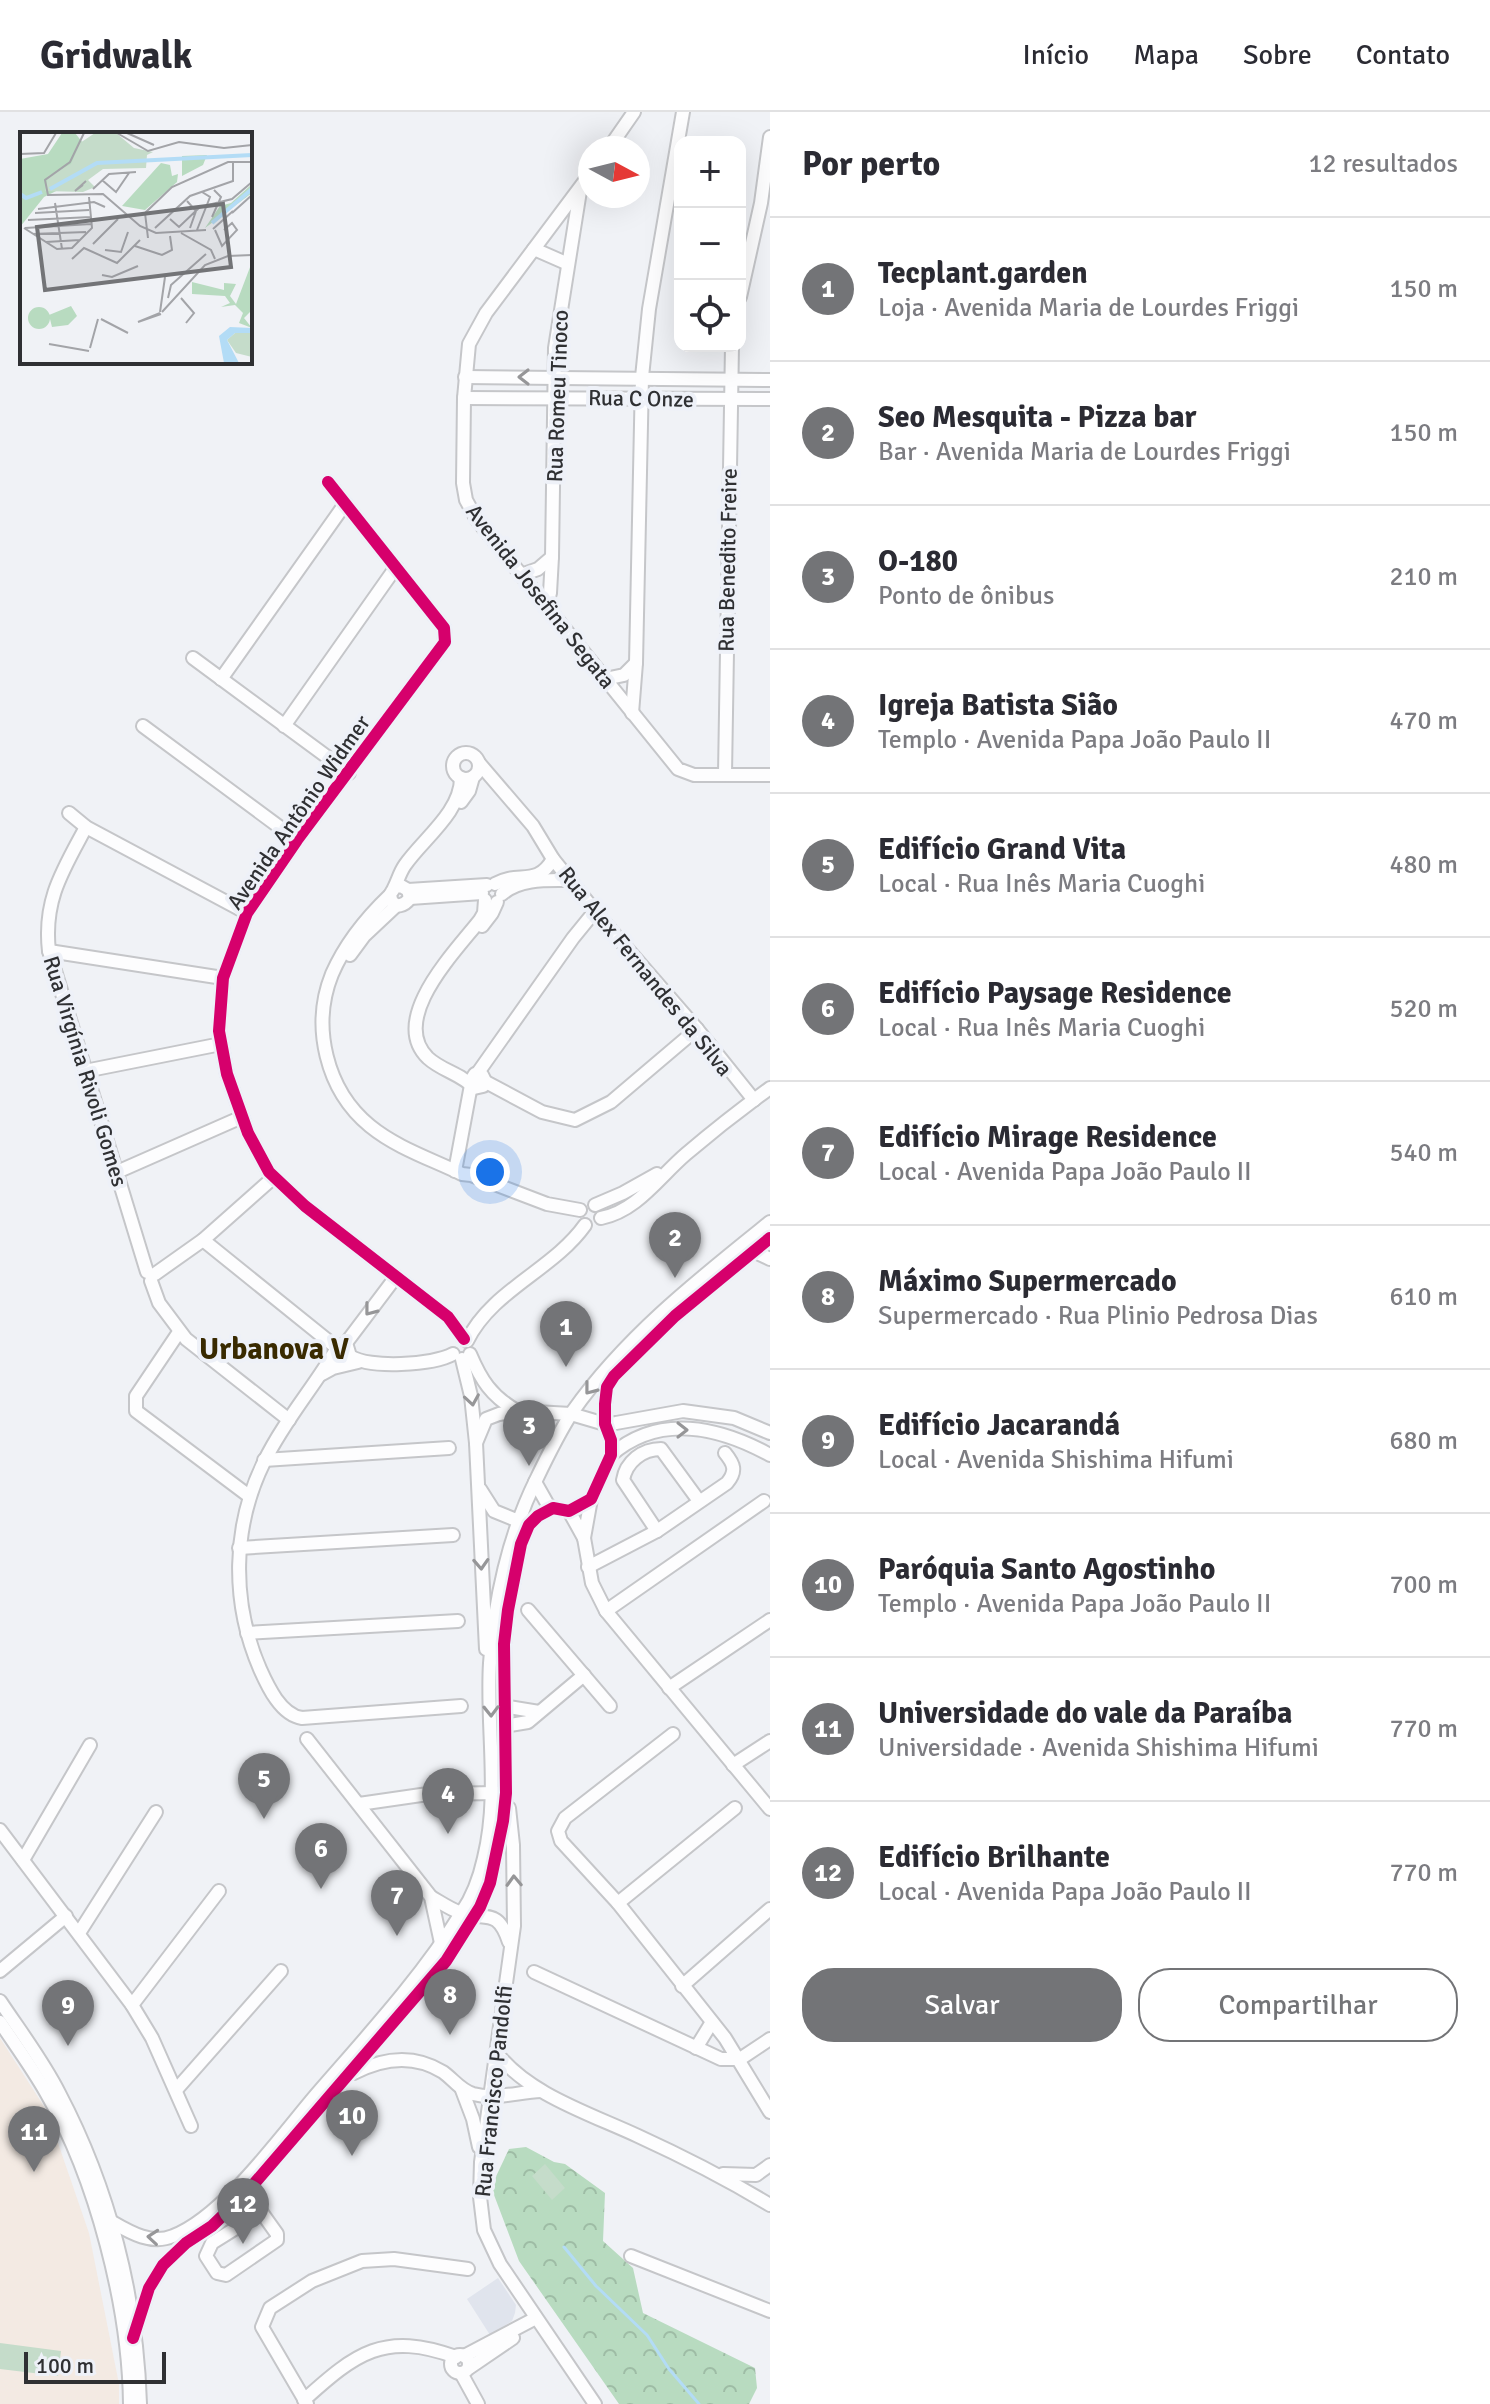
<!DOCTYPE html>
<html lang="pt">
<head>
<meta charset="utf-8">
<style>
	body { margin:0; font-family:Signika,sans-serif; background:#f2f2f3; color:#2b2b33 }
	.controls { position:absolute; right:24px; top:24px; display:grid; overflow:hidden; border-radius:16px; box-shadow:0 8px 32px #0002 }
	.controls button { width:72px; height:72px; display:grid; place-items:center; padding:0; border:0; border-bottom:2px solid #e1e1e2; background:#fff; color:#2b2b33; font:40px sans-serif }
	.compass { position:absolute; left:578px; top:24px; width:72px; height:72px; border-radius:50%; background:#fff; box-shadow:0 8px 32px #0002; rotate:97deg }
	.scale { position:absolute; left:24px; bottom:20px; width:142px; box-sizing:border-box; padding-left:8px; border:4px solid #2f3033; border-top:0; font-size:22px; line-height:28px; white-space:nowrap; color:#2f3033; -webkit-text-stroke:6px #eef1f8; paint-order:stroke }
	.you { position:absolute; left:490px; top:1060px; width:28px; height:28px; margin:-20px; border:6px solid #fff; border-radius:50%; background:#1a73e8; box-shadow:0 0 0 12px #1a73e833 }
	.badge { display:grid; place-items:center; width:52px; height:52px; border-radius:50%; background:#737477; color:#fff; font-size:26px; font-weight:700 }
	.pin { position:absolute; translate:-50% -66px; filter:drop-shadow(0 2px 4px #0008) }
	.pin::after { content:''; position:absolute; top:42px; width:28px; height:24px; background:inherit; clip-path:polygon(0 0,100% 0,50% 100%) }
	.list { margin:0; padding:0; list-style:none }
	h2 { display:flex; justify-content:space-between; align-items:center; height:104px; margin:0; padding:0 32px; font-size:34px }
	h2 small { font-size:26px; font-weight:400; color:#7c7c81 }
	.list li { display:grid; grid-template-columns:52px 1fr auto; gap:24px; align-items:center; box-sizing:border-box; height:144px; padding:0 32px; border-top:2px solid #e1e1e2 }
	.list b { display:block; font-size:30px; white-space:nowrap }
	.list p { margin:0; font-size:26px; white-space:nowrap; color:#7c7c81 }
	.list em { font-size:26px; font-style:normal; color:#7c7c81 }
	.actions { display:flex; gap:16px; padding:24px 32px }
	.actions a { flex:1; padding:18px 0; border:2px solid #737477; border-radius:32px; text-align:center; font-size:28px; color:#737477 }
	.actions .main { background:#737477; color:#fff }
	.icon { flex:none; width:44px; height:44px; fill:none; stroke:currentColor; stroke-width:2; stroke-linecap:round; stroke-linejoin:round }
	.map { position:relative; flex:none; width:770px; height:2292px; overflow:hidden }
	header { display:flex; align-items:center; gap:48px; box-sizing:border-box; height:112px; padding:0 40px; background:#fff; border-bottom:2px solid #e1e1e2 }
	header strong { font-size:38px }
	nav { display:flex; gap:44px; margin-inline-start:auto; font-size:28px }
	main { display:flex }
	aside { flex:1; background:#fff }
	.map>svg:first-child { display:block }
	.built { fill:#e0e4ed }
	.education { fill:#f3eae3 }
	.forest { fill:url(#forest-crowns) }
	.green { fill:#c5dcca }
	.lines { fill:none; stroke-linecap:round; stroke-linejoin:round }
	.stream { stroke:#b3dcf6; stroke-width:3 }
	.minor-casing { stroke:#c5c6c9; stroke-width:16 }
	.minor { stroke:#fdfdfe; stroke-width:12 }
	.cycleway-casing { stroke:#eef1f8; stroke-width:17 }
	.cycleway { stroke:#d6006c; stroke-width:12 }
	.oneway { stroke:#969698 }
	.labels { text-anchor:middle; stroke-width:8; stroke-linejoin:round; paint-order:stroke }
	.street-label { font-size:22px; fill:#2f3033; stroke:#eef1f8 }
	.district-label { font-size:30px; font-weight:bold; fill:#392a00; stroke:#eef1f8 }
	.inset-river { fill:none; stroke:#b3dcf6; stroke-width:4 }
	.inset-road { fill:none; stroke:#a3a4a8; stroke-width:2 }
	.view { fill:#737477; fill-opacity:0.15; stroke:#737477; stroke-width:4 }
	.inset-edge { fill:none; stroke:#2f3033; stroke-width:4 }
</style>
</head>
<body>
<header>
<strong>Gridwalk</strong>
<nav><a>Início</a><a>Mapa</a><a>Sobre</a><a>Contato</a></nav>
</header>
<main>
<div class="map">
<svg width="770" height="2292" viewBox="0 0 770 2292">
	<defs>
		<pattern id="forest-crowns" width="20" height="18" patternUnits="userSpaceOnUse" patternTransform="scale(2)"><rect width="20" height="18" fill="#b8dbc0"/><path d="M2 6a3 3 0 1 1 6 0M12 15a3 3 0 1 1 6 0" fill="none" stroke="#9ebca5"/></pattern>
	</defs>
	<rect width="100%" height="100%" fill="#f0f2f6"/>
	<path class="built" d="M498,2166L516,2193L515,2201L512,2209L490,2223L467,2187Z"/>
	<path class="education" d="M0,1926L47,1999L89,2121L119,2272V2292H0Z"/>
	<path class="forest" d="M526,2035L554,2050L565,2052L605,2081L603,2129L633,2156L643,2201L755,2256L757,2276L749,2292H619L519,2149L491,2075L509,2037Z"/>
	<g class="green">
		<path d="M545,2052L565,2076L552,2088L532,2064Z"/>
		<path d="M0,2231L61,2239L58,2264L0,2257Z"/>
	</g>
	<g class="lines">
		<path class="stream" d="M564,2135L596,2174L647,2223L669,2257L699,2292"/>
		<g class="minor-casing">
			<g id="minor">
				<path d="M609,36L634,0"/>
				<path d="M590,62L486,201L469,232L464,286L463,371L466,388L477,408L678,657L694,663H770"/>
				<path d="M534,137L566,151"/>
				<path d="M740,185L761,91L770,25"/>
				<path d="M465,265L770,268"/>
				<path d="M464,286L770,287"/>
				<path d="M328,370L444,516L445,530L297,728L247,801L223,866L219,919L227,962L248,1021L269,1060L305,1094L448,1205L464,1227"/>
				<path d="M521,463L538,457L552,445"/>
				<path d="M546,494L550,481L552,445L555,236L580,79"/>
				<path d="M193,546L349,661"/>
				<path d="M221,567L345,392"/>
				<path d="M605,567L624,563L636,551"/>
				<path d="M632,601L636,551L642,265L649,197L683,0"/>
				<path d="M143,614L297,728"/>
				<path d="M284,614L396,455"/>
				<circle cx="466" cy="654" r="13"/>
				<path d="M479,651L533,714L553,747L603,809L697,917L754,988"/>
				<path d="M725,662L732,234"/>
				<path d="M461,690L469,679L473,665"/>
				<path d="M69,701L86,715L247,801"/>
				<path d="M86,715C63,758 43,788 49,839L147,1160"/>
				<path d="M495,772C519,758 536,776 553,747"/>
				<path d="M395,775L401,774L408,778L410,786C405,793 395,798 391,787C389,781 392,781 394,776C398,768 400,760 405,753C423,727 461,700 461,666"/>
				<path d="M408,778L487,773"/>
				<path d="M502,782C520,766 548,768 570,768"/>
				<path d="M390,783C367,805 345,832 332,862C311,914 326,978 370,1014C397,1036 431,1047 462,1062L471,1063L547,1092L580,1098"/>
				<path d="M410,786L482,781"/>
				<path d="M482,814L492,801L497,790"/>
				<path d="M49,839L223,866"/>
				<path d="M350,843L364,824L397,793"/>
				<path d="M85,959L221,932"/>
				<path d="M477,962L573,826L595,799"/>
				<path d="M484,969L542,1000L575,1008L611,990L697,917"/>
				<path d="M470,970L475,962L482,963L484,967L483,974L474,976C462,962 442,959 428,946C388,907 455,840 480,808L484,801L485,788"/>
				<path d="M455,1059L471,973"/>
				<path d="M117,1060L242,1005"/>
				<path d="M595,1093L623,1081L657,1062"/>
				<path d="M601,1106C637,1099 659,1065 686,1042C713,1019 741,997 770,976"/>
				<path d="M203,1128L337,1236"/>
				<path d="M753,1139L770,1147"/>
				<path d="M155,1162L203,1128L274,1065"/>
				<path d="M395,1166L346,1231L337,1236C314,1275 284,1309 264,1350C232,1415 231,1490 260,1557C268,1575 281,1603 302,1606L461,1594"/>
				<path d="M151,1169L159,1191L186,1227L289,1308"/>
				<path d="M179,1220L136,1284V1299L249,1384"/>
				<path d="M467,1229C492,1178 553,1158 585,1113"/>
				<path d="M346,1231L350,1244C369,1257 433,1253 453,1242"/>
				<path d="M470,1242C481,1268 491,1284 517,1299"/>
				<path d="M462,1247L471,1284L476,1331L486,1537"/>
				<path d="M322,1262L333,1256L358,1250"/>
				<path d="M476,1331L486,1307L499,1302L517,1299L571,1302L605,1312L616,1311L683,1299L734,1306L770,1321"/>
				<path d="M611,1343C659,1301 719,1315 770,1343"/>
				<path d="M264,1348L449,1336"/>
				<path d="M535,1370L548,1393L553,1396"/>
				<path d="M480,1377L494,1399L526,1412"/>
				<path d="M569,1399L584,1426L591,1387"/>
				<path d="M657,1419L623,1368C626,1350 642,1337 661,1337L699,1389"/>
				<path d="M584,1426L592,1471L606,1499L770,1697"/>
				<path d="M239,1436L453,1423"/>
				<path d="M588,1455L657,1419L727,1371C737,1359 734,1352 725,1341"/>
				<path d="M528,1498L610,1594"/>
				<path d="M606,1499L764,1389"/>
				<path d="M247,1521L458,1509"/>
				<path d="M669,1576L770,1508"/>
				<path d="M503,1594L539,1600"/>
				<path d="M504,1614L528,1610L584,1563"/>
				<path d="M673,1622L565,1706L558,1719L561,1729L618,1791L725,1926L770,2000"/>
				<path d="M307,1627L431,1785L441,1831"/>
				<path d="M733,1653L770,1629"/>
				<path d="M359,1692L428,1682L499,1681"/>
				<path d="M509,1696L513,1733L514,1814L481,2050L480,2085L484,2118L500,2152L595,2292"/>
				<path d="M0,1718L132,1893L152,1926L191,2014"/>
				<path d="M23,1748L90,1633"/>
				<path d="M431,1785C440,1790 450,1797 459,1800C485,1810 497,1794 509,1830"/>
				<path d="M618,1791L735,1696"/>
				<path d="M79,1821L156,1700"/>
				<path d="M0,1859L66,1804"/>
				<path d="M534,1860L721,1947H740L770,1927"/>
				<path d="M682,1874L770,1797"/>
				<path d="M0,1889C20,1919 43,1949 59,1981C109,2076 137,2185 140,2292"/>
				<path d="M132,1893L219,1779"/>
				<path d="M0,1910C16,1934 33,1957 47,1982C96,2066 129,2195 130,2292"/>
				<path d="M696,1936L712,1910"/>
				<path d="M496,1940C527,1982 591,2002 638,2024C684,2045 727,2067 770,2093"/>
				<path d="M354,1961C383,1946 414,1942 443,1960C454,1968 460,1978 473,1982C495,1988 518,1980 541,1979"/>
				<path d="M176,1978L281,1859"/>
				<path d="M462,1978L473,2007L479,2035"/>
				<path d="M723,2062L756,2063L770,2053"/>
				<path d="M247,2080L277,2122V2128L226,2163L217,2161L206,2144L212,2131L260,2101"/>
				<path d="M112,2110C131,2121 152,2133 173,2124C223,2105 281,2024 316,1983C367,1924 421,1866 462,1800C473,1784 480,1764 484,1746C500,1681 486,1615 490,1551C494,1489 509,1423 536,1368C547,1345 559,1320 573,1299C626,1224 699,1167 770,1110"/>
				<path d="M631,2144L770,2199"/>
				<path d="M133,2226L149,2176L163,2153L186,2131L212,2114L247,2080L446,1849L480,1795L490,1771L503,1709L506,1681L504,1532L508,1498L521,1432L529,1413L538,1404L553,1396L569,1399L591,1387L611,1343V1328L605,1312V1292L607,1275L614,1264L675,1204L770,1126"/>
				<circle cx="460" cy="2252" r="9"/>
				<path d="M464,2244L536,2206"/>
				<path d="M469,2256L513,2226"/>
				<path d="M461,2261L478,2292"/>
				<path d="M304,2288C356,2241 384,2219 456,2245"/>
				<path d="M307,2292L262,2215L270,2196L312,2169L362,2149L394,2147L468,2157"/>
			</g>
		</g>
		<use href="#minor" class="minor"/>
		<g class="cycleway-casing">
			<g id="cycleway">
				<path d="M328,370L444,516L445,530L297,728L247,801L223,866L219,919L227,962L248,1021L269,1060L305,1094L448,1205L464,1227"/>
				<path d="M133,2226L149,2176L163,2153L186,2131L212,2114L247,2080L446,1849L480,1795L490,1771L503,1709L506,1681L504,1532L508,1498L521,1432L529,1413L538,1404L553,1396L569,1399L591,1387L611,1343V1328L605,1312V1292L607,1275L614,1264L675,1204L770,1126"/>
			</g>
		</g>
		<use href="#cycleway" class="cycleway"/>
	</g>
	<defs><path id="oneway-chevron" d="M-2-3.5L2.5 0L-2 3.5" fill="none" stroke-width="1.6" stroke-linecap="round" stroke-linejoin="round" transform="scale(2)"/></defs>
	<g class="oneway">
		<use href="#oneway-chevron" transform="translate(524 265) rotate(-180)"/>
		<use href="#oneway-chevron" transform="translate(370 1198) rotate(128)"/>
		<use href="#oneway-chevron" transform="translate(590 1277) rotate(128)"/>
		<use href="#oneway-chevron" transform="translate(472 1288) rotate(81)"/>
		<use href="#oneway-chevron" transform="translate(682 1318)"/>
		<use href="#oneway-chevron" transform="translate(481 1452) rotate(87)"/>
		<use href="#oneway-chevron" transform="translate(491 1599) rotate(89)"/>
		<use href="#oneway-chevron" transform="translate(514 1769) rotate(-92)"/>
		<use href="#oneway-chevron" transform="translate(153 2125) rotate(-175)"/>
	</g>
	<g class="labels">
		<g class="street-label">
			<text transform="translate(557 284) rotate(-88)" y="8">Rua Romeu Tinoco</text>
			<text transform="translate(641 286) rotate(1)" y="8">Rua C Onze</text>
			<text transform="translate(727 448) rotate(-89)" y="8">Rua Benedito Freire</text>
			<text transform="translate(541 484) rotate(52)" y="8">Avenida Josefina Segata</text>
			<text transform="translate(298 700) rotate(-55)" y="8">Avenida Antônio Widmer</text>
			<text transform="translate(646 859) rotate(51)" y="8">Rua Alex Fernandes da Silva</text>
			<text transform="translate(86 959) rotate(73)" y="8">Rua Virgínia Rivoli Gomes</text>
			<text transform="translate(493 1979) rotate(-84)" y="8">Rua Francisco Pandolfi</text>
		</g>
		<g class="district-label">
			<text x="274" y="1247">Urbanova V</text>
		</g>
	</g>
	<g transform="translate(20 20)">
		<rect width="232" height="232" fill="#f0f2f6"/>
		<path d="M215,201H232V225L216,221L207,208Z" fill="#c5dcca"/>
		<path d="M42,1H55L83,36L24,65L0,95V27L28,22ZM187,23L183,33L162,44V24ZM141,31L150,33L152,44L158,42L157,50L125,78L102,74ZM232,52V61L185,96L200,74L211,71ZM232,130L230,180L224,186L232,196L219,191L223,181L215,173L201,175L210,171L205,164L172,162V150L204,158V151L216,152L210,164L216,172ZM51,174L57,184L48,193L32,195L29,183ZM8 186a11 11 0 1 1 22 0a11 11 0 1 1-22 0Z" fill="#b8dbc0"/>
		<path d="M75,1H96L114,16L133,20L127,23L126,36L83,37L68,48L75,55L63,60L25,59L28,44L51,32L60,11Z" fill="#c5dcca"/>
		<path d="M210,195L232,196V201H215L207,208L219,231H204L199,204Z" fill="#b3dcf6"/>
		<path class="inset-river" d="M30,57L77,31L232,23M0,62L6,66L22,60M192,91L232,57"/>
		<path class="inset-road" d="M64,1L50,30L25,48L28,63L83,62L120,94L136,101L186,98M97,1L128,19L159,10L204,16L232,13M107,1L134,13M0,22L24,21L36,1M82,48L96,60L109,41M63,53L55,59L66,49M73,57L89,42L116,40M167,69L176,79L170,96M35,71L42,117M18,77L74,70L85,75M15,81L69,78M212,81L232,63M192,85L201,65L194,58M150,87L159,95L180,75L212,67L232,50M8,88L71,85M4,96L37,117L52,116L72,96L69,65M5,96L71,92M135,96L170,64L213,49V29M193,97L213,79M177,98L190,65L182,60M195,98L202,114L217,98L212,91L204,98M161,101L191,118L195,127M12,102L66,100M128,106L125,81L152,55L208,30H232M26,110L60,108M73,112L98,87M115,114L142,123L152,118L150,104M85,118L101,120L108,100M52,127L64,116L97,131L120,108M82,143L92,145L118,134M148,166L151,153L186,122M161,166L174,181L166,191M140,180L145,145M142,180L185,133L208,124L232,123M140,181L118,190L141,182M81,187L108,201M29,212L69,219M70,216L78,187"/>
		<path class="view" d="M203,72L211,135L25,158L17,95Z"/>
		<rect width="232" height="232" class="inset-edge"/>
	</g>
</svg>
<div class="controls">
<button>+</button>
<button>−</button>
<button><svg class="icon" aria-label="locate" viewBox="0 0 24 24"><circle cx="12" cy="12" r="6"/><path d="M12 2v4M12 18v4M2 12h4M18 12h4"/></svg></button>
</div>
<svg class="compass" viewBox="-18 -18 36 36"><path d="M0-13l5 13h-10z" fill="#e53935"/><path d="M0 13l5-13h-10z" fill="#7c7c81"/></svg>
<div class="scale">100 m</div>
<div class="you"></div>
<div class="pin badge" style="left:566px;top:1255px">1</div>
<div class="pin badge" style="left:675px;top:1166px">2</div>
<div class="pin badge" style="left:529px;top:1354px">3</div>
<div class="pin badge" style="left:448px;top:1722px">4</div>
<div class="pin badge" style="left:264px;top:1707px">5</div>
<div class="pin badge" style="left:321px;top:1777px">6</div>
<div class="pin badge" style="left:397px;top:1824px">7</div>
<div class="pin badge" style="left:450px;top:1923px">8</div>
<div class="pin badge" style="left:68px;top:1934px">9</div>
<div class="pin badge" style="left:352px;top:2044px">10</div>
<div class="pin badge" style="left:34px;top:2060px">11</div>
<div class="pin badge" style="left:243px;top:2132px">12</div>
</div>
<aside>
<h2>Por perto<small>12 resultados</small></h2>
<ul class="list">
<li><span class="badge">1</span><div><b>Tecplant.garden</b><p>Loja · Avenida Maria de Lourdes Friggi</p></div><em>150 m</em></li>
<li><span class="badge">2</span><div><b>Seo Mesquita - Pizza bar</b><p>Bar · Avenida Maria de Lourdes Friggi</p></div><em>150 m</em></li>
<li><span class="badge">3</span><div><b>O-180</b><p>Ponto de ônibus</p></div><em>210 m</em></li>
<li><span class="badge">4</span><div><b>Igreja Batista Sião</b><p>Templo · Avenida Papa João Paulo II</p></div><em>470 m</em></li>
<li><span class="badge">5</span><div><b>Edifício Grand Vita</b><p>Local · Rua Inês Maria Cuoghi</p></div><em>480 m</em></li>
<li><span class="badge">6</span><div><b>Edifício Paysage Residence</b><p>Local · Rua Inês Maria Cuoghi</p></div><em>520 m</em></li>
<li><span class="badge">7</span><div><b>Edifício Mirage Residence</b><p>Local · Avenida Papa João Paulo II</p></div><em>540 m</em></li>
<li><span class="badge">8</span><div><b>Máximo Supermercado</b><p>Supermercado · Rua Plinio Pedrosa Dias</p></div><em>610 m</em></li>
<li><span class="badge">9</span><div><b>Edifício Jacarandá</b><p>Local · Avenida Shishima Hifumi</p></div><em>680 m</em></li>
<li><span class="badge">10</span><div><b>Paróquia Santo Agostinho</b><p>Templo · Avenida Papa João Paulo II</p></div><em>700 m</em></li>
<li><span class="badge">11</span><div><b>Universidade do vale da Paraíba</b><p>Universidade · Avenida Shishima Hifumi</p></div><em>770 m</em></li>
<li><span class="badge">12</span><div><b>Edifício Brilhante</b><p>Local · Avenida Papa João Paulo II</p></div><em>770 m</em></li>
</ul>
<div class="actions"><a class="main">Salvar</a><a>Compartilhar</a></div>
</aside>
</main>
</body>
</html>
